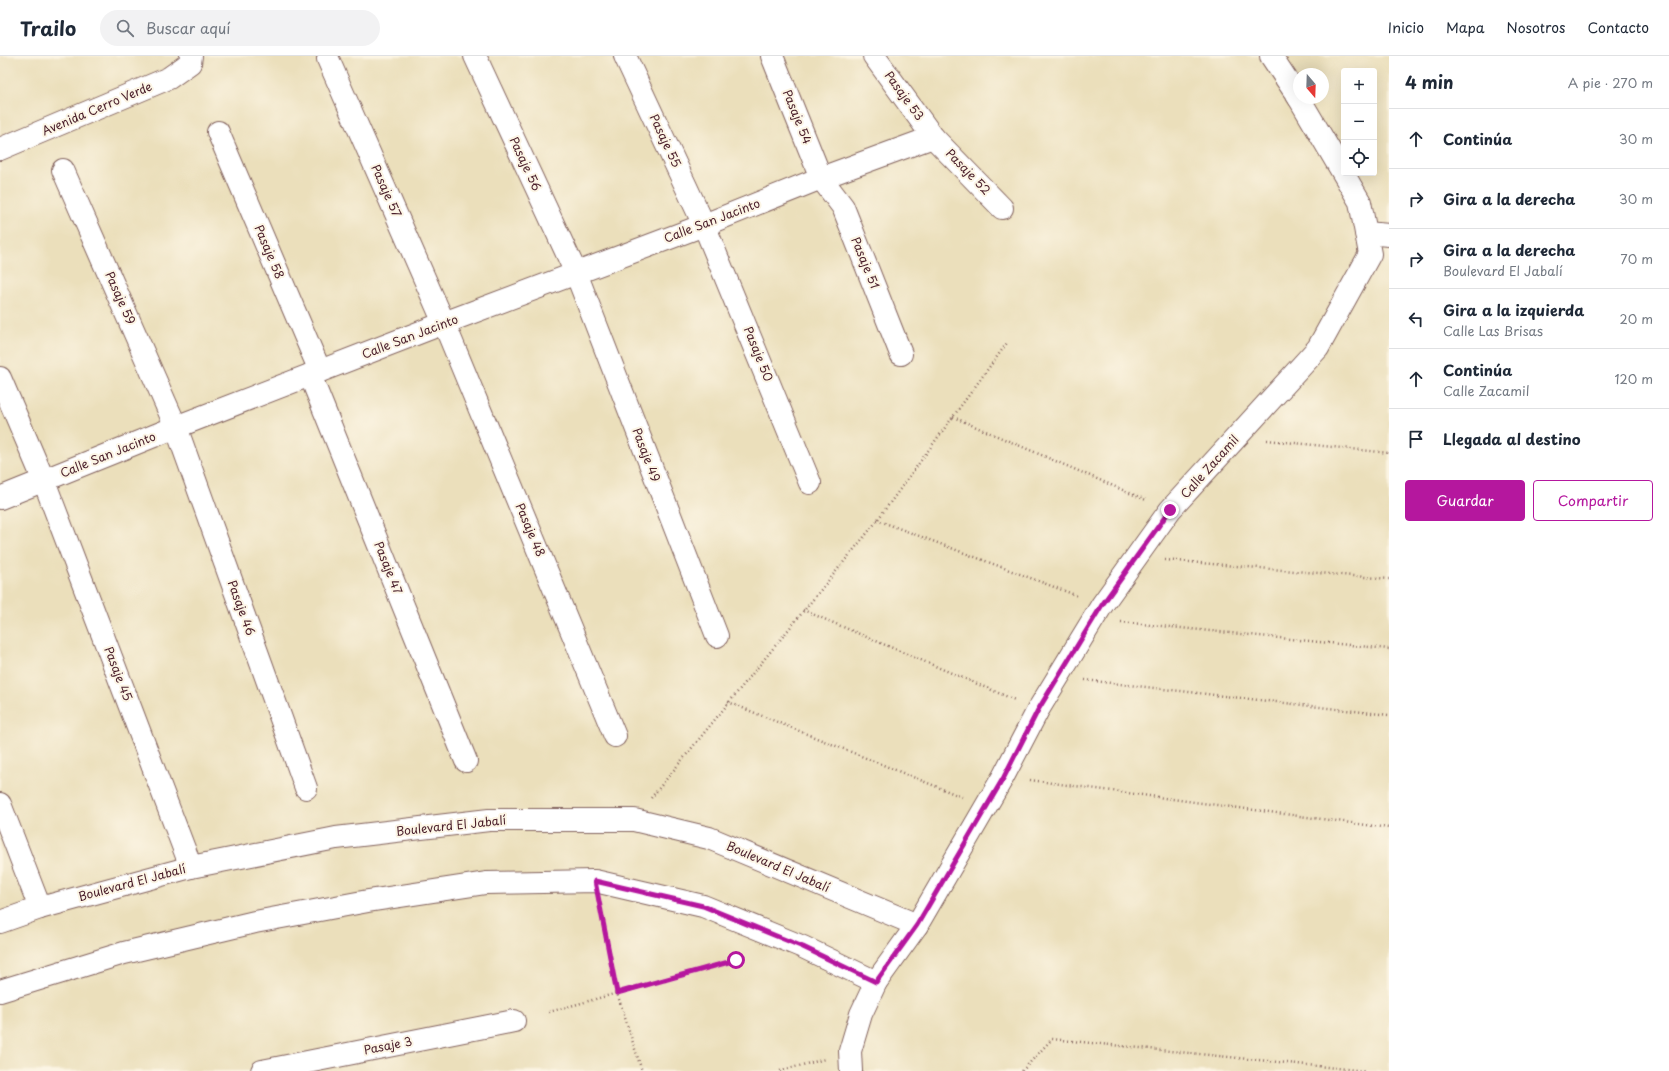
<!DOCTYPE html>
<html lang="es">
<head>
<meta charset="utf-8">
<style>
	body { margin:0; font-family:"Playpen Sans",sans-serif; background:#f2f2f3; color:#1f2937 }
	.controls { position:absolute; right:12px; top:12px; display:grid; overflow:hidden; border-radius:4px; box-shadow:0 4px 16px #0002 }
	.controls button { width:36px; height:36px; display:grid; place-items:center; padding:0; border:0; border-bottom:1px solid #e0e1e3; background:#fff; color:#1f2937; font:20px sans-serif }
	.compass { position:absolute; left:1293px; top:12px; width:36px; height:36px; border-radius:50%; background:#fff; box-shadow:0 4px 16px #0002; rotate:161deg }
	.stop { position:absolute; width:12px; height:12px; margin:-9px; border:3px solid #b5179e; border-radius:50%; background:#fff }
	.stop.end { background:#b5179e; border-color:#fff; box-shadow:0 1px 4px #0008 }
	.list { margin:0; padding:0; list-style:none }
	h2 { display:flex; justify-content:space-between; align-items:center; height:52px; margin:0; padding:0 16px; font-size:17px }
	h2 small { font-size:13px; font-weight:400; color:#747a83 }
	.list li { display:grid; grid-template-columns:26px 1fr auto; gap:12px; align-items:center; box-sizing:border-box; height:60px; padding:0 16px; border-top:1px solid #e0e1e3 }
	.list b { display:block; font-size:15px; white-space:nowrap }
	.list p { margin:0; font-size:13px; white-space:nowrap; color:#747a83 }
	.list em { font-size:13px; font-style:normal; color:#747a83 }
	.actions { display:flex; gap:8px; padding:12px 16px }
	.actions a { flex:1; padding:9px 0; border:1px solid #b5179e; border-radius:4px; text-align:center; font-size:14px; color:#b5179e }
	.actions .main { background:#b5179e; color:#fff }
	.icon { flex:none; width:22px; height:22px; fill:none; stroke:currentColor; stroke-width:2; stroke-linecap:round; stroke-linejoin:round }
	.map { position:relative; flex:none; width:1389px; height:1015px; overflow:hidden }
	header { display:flex; align-items:center; gap:24px; box-sizing:border-box; height:56px; padding:0 20px; background:#fff; border-bottom:1px solid #e0e1e3 }
	header strong { font-size:19px }
	nav { display:flex; gap:22px; margin-inline-start:auto; font-size:14px }
	.search { width:280px; height:36px; background:#f2f2f3; display:flex; align-items:center; gap:10px; box-sizing:border-box; padding:0 14px; border-radius:22px; color:#747a83; font-size:15px }
	main { display:flex }
	aside { flex:1; background:#fff }
	.map>svg:first-child { display:block }
	.lines { fill:none; stroke-linecap:round; stroke-linejoin:round }
	.street-casing { stroke:#82625d; stroke-width:24 }
	.path { stroke:#82625d; stroke-width:2.5; stroke-dasharray:1 3; stroke-linecap:butt }
	.street { stroke:#fff; stroke-width:22 }
	.route { stroke:#b5179e; stroke-width:5 }
	.labels { text-anchor:middle; stroke-width:4; stroke-linejoin:round; paint-order:stroke }
	.street-label { font-size:12px; fill:#4a1f2b; stroke:#fcf5e5 }
</style>
</head>
<body>
<header>
<strong>Trailo</strong>
<div class="search"><svg class="icon" aria-label="search" viewBox="0 0 24 24"><circle cx="10" cy="10" r="6"/><path d="M15 15l6 6"/></svg>Buscar aquí</div>
<nav><a>Inicio</a><a>Mapa</a><a>Nosotros</a><a>Contacto</a></nav>
</header>
<main>
<div class="map">
<svg width="1389" height="1015" viewBox="0 0 1389 1015">
	<rect width="100%" height="100%" fill="#fcf5e5"/>
	<filter id="ink" filterUnits="userSpaceOnUse"><feTurbulence type="fractalNoise" baseFrequency=".025" numOctaves="2"/><feDisplacementMap in="SourceGraphic" scale="8" xChannelSelector="R" yChannelSelector="G"/><feConvolveMatrix kernelMatrix="1 2 1 2 8 2 1 2 1" color-interpolation-filters="sRGB"/></filter>
	<filter id="wash" filterUnits="userSpaceOnUse"><feTurbulence type="fractalNoise" baseFrequency=".012" numOctaves="4" result="noise"/><feDisplacementMap in="SourceGraphic" scale="16" xChannelSelector="R" yChannelSelector="G"/><feGaussianBlur stdDeviation="0.9" result="paint"/><feColorMatrix in="noise" values="0 0 0 0 0 0 0 0 0 0 0 0 0 0 0 0 0 1.4 0 .05"/><feComposite in="paint" operator="in"/></filter>
	<g filter="url(#wash)">
		<rect width="100%" height="100%" fill="#ebdfbb"/>
	</g>
	<g filter="url(#ink)">
		<g class="lines">
			<g class="street-casing">
				<g id="street">
					<path d="M475,0L576,217L717,580"/>
					<path d="M625,0L704,169L810,427"/>
					<path d="M772,0L821,122L843,151L901,298"/>
					<path d="M874,0L933,81L1002,152"/>
					<path d="M1271,0L1299,42"/>
					<path d="M328,3L444,267L615,680"/>
					<path d="M218,76L320,315"/>
					<path d="M0,93L169,22L190,7L191,0"/>
					<path d="M63,114L176,371L306,732"/>
					<path d="M1366,177L1389,179"/>
					<path d="M310,319L466,705"/>
					<path d="M0,322L44,425L191,811"/>
					<path d="M0,442L176,371L444,267L704,169L821,122L933,81"/>
					<path d="M0,748L40,852"/>
					<path d="M0,866L40,852L191,811L336,782L489,764H634L709,782L917,869"/>
					<path d="M0,935L124,897L255,866L368,845L486,827L595,825L703,850L803,891L876,926"/>
					<path d="M262,1015L514,965"/>
					<path d="M851,1015L850,995L861,958L876,926L917,869L1003,721L1038,654L1102,549L1170,454L1318,292L1370,198L1360,146L1299,42"/>
				</g>
			</g>
			<g class="path">
				<path d="M953,361L1146,444"/>
				<path d="M1267,384L1389,397"/>
				<path d="M877,464L1078,540"/>
				<path d="M1165,504L1389,523"/>
				<path d="M803,554L1015,644"/>
				<path d="M1121,566L1389,593"/>
				<path d="M1085,624L1389,659"/>
				<path d="M728,646L962,741"/>
				<path d="M1030,724L1389,772"/>
				<path d="M651,742L873,470L1007,287"/>
				<path d="M601,853L617,937L642,1015"/>
				<path d="M549,956L736,904"/>
				<path d="M780,1015L825,1003"/>
				<path d="M1022,1015L1052,983L1366,1015"/>
			</g>
			<use href="#street" class="street"/>
		</g>
	</g>
	<g class="lines" filter="url(#ink)">
		<path class="route" d="M736,904L617,937L595,825L703,850L803,891L876,926L917,869L1004,721L1038,654L1102,549L1170,454"/>
	</g>
	<g class="labels">
		<g class="street-label">
			<text transform="translate(904 40) rotate(54)" y="4">Pasaje 53</text>
			<text transform="translate(97 53) rotate(-23)" y="4">Avenida Cerro Verde</text>
			<text transform="translate(797 61) rotate(68)" y="4">Pasaje 54</text>
			<text transform="translate(665 85) rotate(65)" y="4">Pasaje 55</text>
			<text transform="translate(525 108) rotate(65)" y="4">Pasaje 56</text>
			<text transform="translate(968 116) rotate(46)" y="4">Pasaje 52</text>
			<text transform="translate(386 135) rotate(66)" y="4">Pasaje 57</text>
			<text transform="translate(712 165) rotate(-21)" y="4">Calle San Jacinto</text>
			<text transform="translate(269 196) rotate(67)" y="4">Pasaje 58</text>
			<text transform="translate(865 207) rotate(68)" y="4">Pasaje 51</text>
			<text transform="translate(120 242) rotate(66)" y="4">Pasaje 59</text>
			<text transform="translate(410 281) rotate(-21)" y="4">Calle San Jacinto</text>
			<text transform="translate(758 298) rotate(68)" y="4">Pasaje 50</text>
			<text transform="translate(108 399) rotate(-22)" y="4">Calle San Jacinto</text>
			<text transform="translate(646 399) rotate(69)" y="4">Pasaje 49</text>
			<text transform="translate(1210 411) rotate(-48)" y="4">Calle Zacamil</text>
			<text transform="translate(530 474) rotate(67)" y="4">Pasaje 48</text>
			<text transform="translate(388 512) rotate(68)" y="4">Pasaje 47</text>
			<text transform="translate(241 552) rotate(70)" y="4">Pasaje 46</text>
			<text transform="translate(118 618) rotate(69)" y="4">Pasaje 45</text>
			<text transform="translate(451 770) rotate(-6)" y="4">Boulevard El Jabalí</text>
			<text transform="translate(778 811) rotate(23)" y="4">Boulevard El Jabalí</text>
			<text transform="translate(132 827) rotate(-15)" y="4">Boulevard El Jabalí</text>
			<text transform="translate(388 990) rotate(-11)" y="4">Pasaje 3</text>
		</g>
	</g>
</svg>
<div class="controls">
<button>+</button>
<button>−</button>
<button><svg class="icon" aria-label="locate" viewBox="0 0 24 24"><circle cx="12" cy="12" r="6"/><path d="M12 2v4M12 18v4M2 12h4M18 12h4"/></svg></button>
</div>
<svg class="compass" viewBox="-18 -18 36 36"><path d="M0-13l5 13h-10z" fill="#e53935"/><path d="M0 13l5-13h-10z" fill="#747a83"/></svg>
<div class="stop" style="left:736px;top:904px"></div>
<div class="stop end" style="left:1170px;top:454px"></div>
</div>
<aside>
<h2>4 min<small>A pie · 270 m</small></h2>
<ul class="list">
<li><svg class="icon" aria-label="ahead" viewBox="0 0 24 24"><path d="M12 20V5M6 11l6-6 6 6"/></svg><div><b>Continúa</b></div><em>30 m</em></li>
<li><svg class="icon" aria-label="right" viewBox="0 0 24 24"><path d="M7 20v-9h11M14 6l5 5-5 5"/></svg><div><b>Gira a la derecha</b></div><em>30 m</em></li>
<li><svg class="icon" aria-label="right" viewBox="0 0 24 24"><path d="M7 20v-9h11M14 6l5 5-5 5"/></svg><div><b>Gira a la derecha</b><p>Boulevard El Jabalí</p></div><em>70 m</em></li>
<li><svg class="icon" aria-label="left" viewBox="0 0 24 24"><path d="M17 20v-9H6M10 6l-5 5 5 5"/></svg><div><b>Gira a la izquierda</b><p>Calle Las Brisas</p></div><em>20 m</em></li>
<li><svg class="icon" aria-label="ahead" viewBox="0 0 24 24"><path d="M12 20V5M6 11l6-6 6 6"/></svg><div><b>Continúa</b><p>Calle Zacamil</p></div><em>120 m</em></li>
<li><svg class="icon" aria-label="arrive" viewBox="0 0 24 24"><path d="M6 21V4h12l-3 4 3 4H6"/></svg><div><b>Llegada al destino</b></div></li>
</ul>
<div class="actions"><a class="main">Guardar</a><a>Compartir</a></div>
</aside>
</main>
</body>
</html>
